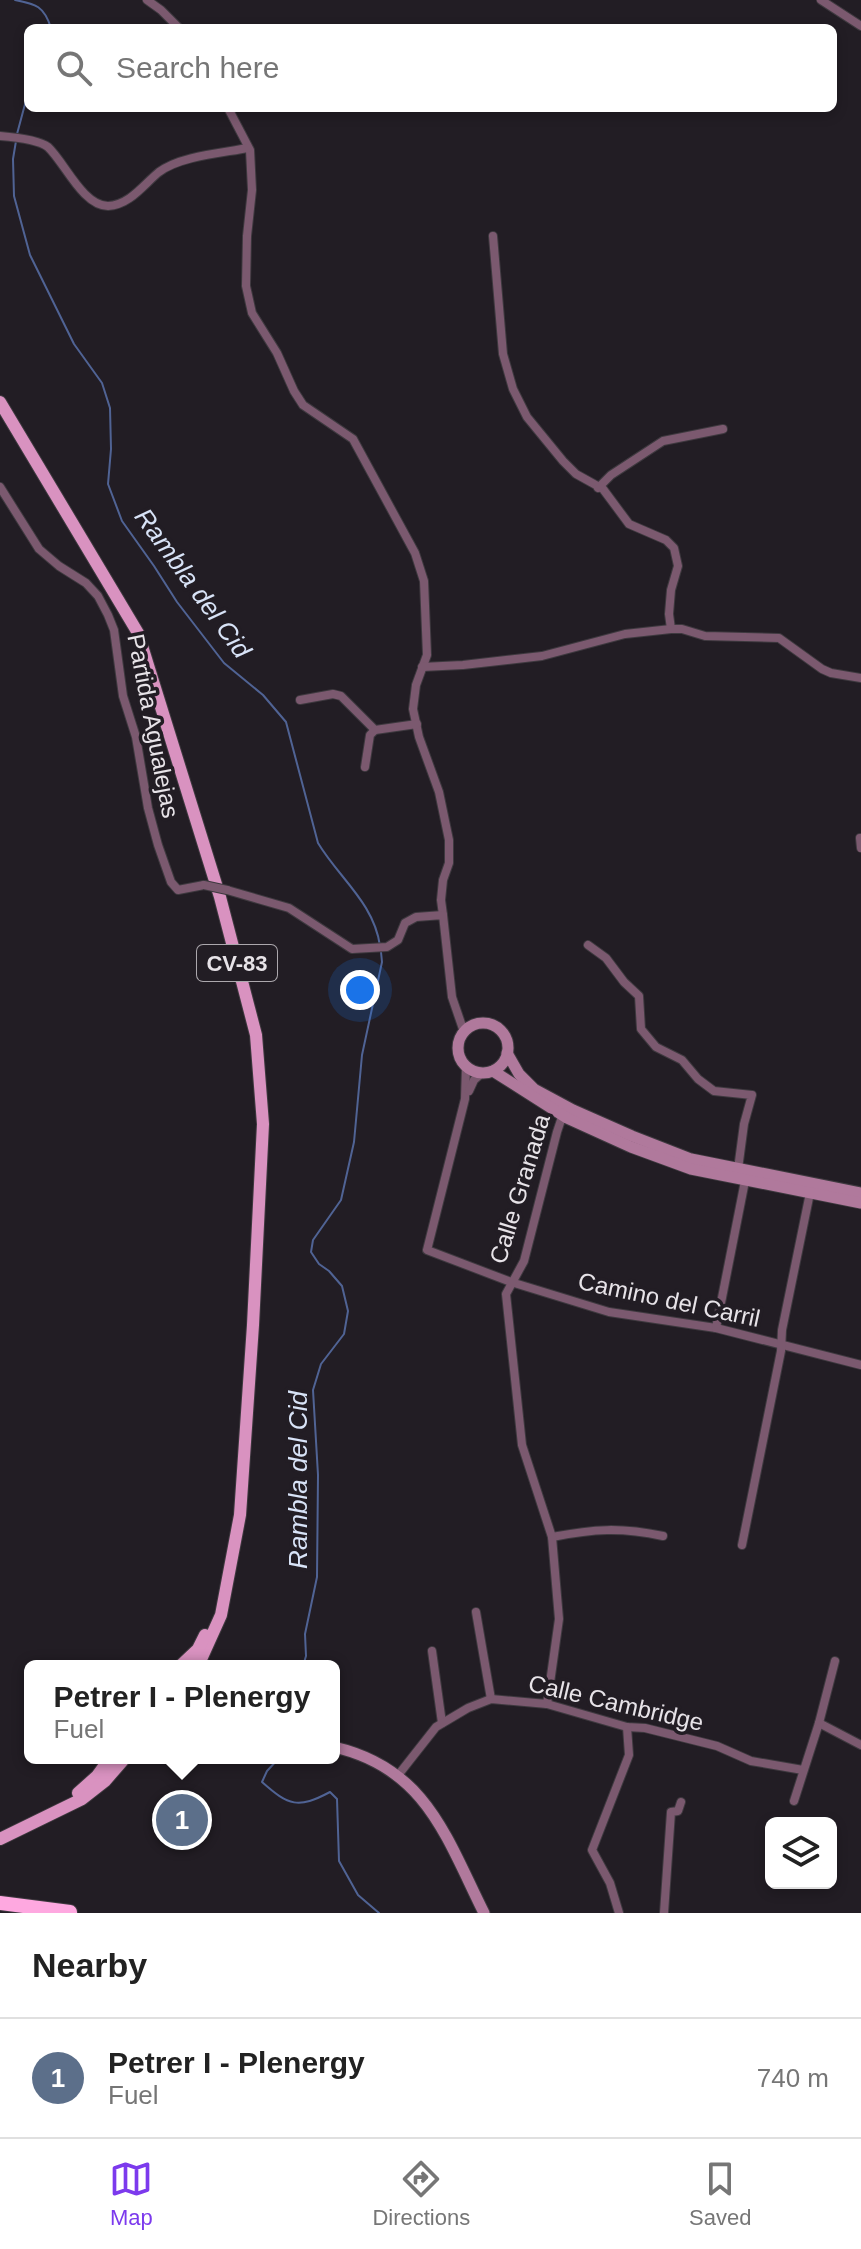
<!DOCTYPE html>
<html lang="en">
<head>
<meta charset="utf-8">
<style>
	body { margin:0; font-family:Arial,sans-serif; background:#f6f6f6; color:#222 }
	.controls { position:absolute; right:24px; bottom:24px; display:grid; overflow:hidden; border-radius:12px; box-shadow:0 4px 12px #0003 }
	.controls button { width:72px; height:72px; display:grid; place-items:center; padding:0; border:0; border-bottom:2px solid #e0e0e0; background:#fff; color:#222; font:40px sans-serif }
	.you { position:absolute; left:360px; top:990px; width:28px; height:28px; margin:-20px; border:6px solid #fff; border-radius:50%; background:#1a73e8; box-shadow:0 0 0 12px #1a73e833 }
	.badge { display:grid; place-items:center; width:52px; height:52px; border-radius:50%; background:#7c3aed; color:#fff; font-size:26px; font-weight:700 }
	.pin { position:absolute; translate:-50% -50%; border:4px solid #fff; box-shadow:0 2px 8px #0006 }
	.popup { position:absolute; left:24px; top:1660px; width:316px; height:104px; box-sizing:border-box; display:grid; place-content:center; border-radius:12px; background:#fff; filter:drop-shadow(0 2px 6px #0005); font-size:26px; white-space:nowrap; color:#767676 }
	.popup b { font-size:30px; color:#222 }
	.popup::after { content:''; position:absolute; left:50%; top:100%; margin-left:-16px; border:16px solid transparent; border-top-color:#fff }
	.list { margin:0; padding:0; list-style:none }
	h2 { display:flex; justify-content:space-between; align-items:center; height:104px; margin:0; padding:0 32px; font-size:34px }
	h2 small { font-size:26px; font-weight:400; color:#767676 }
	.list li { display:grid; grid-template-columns:52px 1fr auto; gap:24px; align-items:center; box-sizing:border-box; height:120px; padding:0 32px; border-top:2px solid #e0e0e0 }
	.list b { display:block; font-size:30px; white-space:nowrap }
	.list p { margin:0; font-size:26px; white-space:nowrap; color:#767676 }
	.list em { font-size:26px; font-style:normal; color:#767676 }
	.icon { flex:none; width:44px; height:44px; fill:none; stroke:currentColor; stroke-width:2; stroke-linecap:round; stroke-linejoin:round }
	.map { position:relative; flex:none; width:861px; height:1913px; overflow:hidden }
	.search { position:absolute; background:#fff; box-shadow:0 4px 12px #0003; left:24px; right:24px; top:24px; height:88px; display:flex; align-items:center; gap:20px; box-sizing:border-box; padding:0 28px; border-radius:12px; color:#767676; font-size:30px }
	.sheet { height:224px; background:#fff }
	nav { display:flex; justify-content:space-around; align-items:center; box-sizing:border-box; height:112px; border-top:2px solid #e0e0e0; background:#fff; font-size:22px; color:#767676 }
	nav a { display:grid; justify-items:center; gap:4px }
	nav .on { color:#7c3aed }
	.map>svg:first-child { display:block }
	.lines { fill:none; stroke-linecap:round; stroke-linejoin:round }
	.stream { stroke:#506394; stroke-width:2 }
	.street-casing { stroke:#3e393f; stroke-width:10 }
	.secondary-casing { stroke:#3e393f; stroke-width:13 }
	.primary-casing { stroke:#3e393f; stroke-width:14 }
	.highway-casing { stroke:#3e393f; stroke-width:16 }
	.street { stroke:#7b596f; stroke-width:8 }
	.secondary { stroke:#b0799c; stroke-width:11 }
	.primary { stroke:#d992c0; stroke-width:12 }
	.highway { stroke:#fea8e0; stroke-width:14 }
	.street-bridge-casing { stroke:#3e393f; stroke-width:10; stroke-linecap:butt }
	.street-bridge { stroke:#7b596f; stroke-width:8 }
	.labels { text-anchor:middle; stroke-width:7; stroke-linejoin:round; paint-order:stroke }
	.shield { fill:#221d24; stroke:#aca8ad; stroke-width:2 }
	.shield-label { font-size:22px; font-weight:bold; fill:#e7e3e8 }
	.street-label { font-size:24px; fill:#e7e3e8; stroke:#221d24 }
	.water-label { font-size:26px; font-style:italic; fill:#d8e3f7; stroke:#221d24 }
</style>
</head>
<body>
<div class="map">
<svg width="861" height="1913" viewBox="0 0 861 1913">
	<rect width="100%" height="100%" fill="#221d24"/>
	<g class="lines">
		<g class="stream">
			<path d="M15,0C36,4 44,6 51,28"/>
			<path d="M17,134L28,93"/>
			<path d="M16,141L13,159L14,196L30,255L74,344L102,383L110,408L111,449L108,484L122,521L154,566L177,602L224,663L263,695L286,722L318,843C339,878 374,903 380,946"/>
			<path d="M303,1666L306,1656L305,1634L317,1577L318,1475L313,1390L321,1364L344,1334L348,1311L342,1286L329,1271L319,1264L311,1252L313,1240L341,1200L354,1142L362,1055L382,962L381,952"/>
			<path d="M279,1758L267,1771L262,1782C289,1806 298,1809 330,1792L337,1799L339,1861L358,1895L379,1913"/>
		</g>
		<g class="street-casing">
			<g id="street">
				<path d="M147,0L161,10L179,28"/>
				<path d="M821,0L861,26"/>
				<path d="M228,108L250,150L252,190L247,236L246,286L252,313L277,353L294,391L303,405L353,439L415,553L424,581L427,655L416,685L413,709L419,737L439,792L449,840V863L443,880L441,900L443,915"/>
				<path d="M0,136C12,137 39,140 48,147C65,163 83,206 108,206C130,205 144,184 159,172C180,156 222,153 248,148"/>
				<path d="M493,236L503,354L513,389L527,417L563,461L576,474L603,489L629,524L666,540L674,548L678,566L671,590L669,614L671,629"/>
				<path d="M0,487L39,549L59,566L86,583L98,596L108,615L114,630L123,696L136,737L148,808L158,845L171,882L178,890L204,885"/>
				<path d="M598,488L611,475L663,441L723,429"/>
				<path d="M422,667L463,665L542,656L625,634L671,629H682L705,636L779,638L822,669L831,673L861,678"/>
				<path d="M300,700L333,694L341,696L375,730L417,724"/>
				<path d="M365,767L370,735L375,730"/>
				<path d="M860,838L861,848"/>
				<path d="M227,890L289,908L352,949L387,947L398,940L405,923L416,917L443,915L452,997L464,1032"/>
				<path d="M588,945L606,958L624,982L639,996L641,1029L656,1047L682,1060L698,1079L714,1091L752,1095L744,1124L738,1169"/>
				<path d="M466,1067L465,1099L427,1250L511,1282L609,1312L716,1328L861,1365"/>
				<path d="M469,1091L474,1080L482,1073"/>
				<path d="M716,1328L746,1176"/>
				<path d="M552,1537C594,1529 620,1527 663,1536"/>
				<path d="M742,1545L781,1351L782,1330L811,1188"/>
				<path d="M476,1612L491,1699"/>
				<path d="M432,1651L442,1723"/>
				<path d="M547,1704L559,1619L556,1584L552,1537L522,1445L506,1294L524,1261L557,1132L564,1111"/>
				<path d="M819,1723L861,1745"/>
				<path d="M399,1774L436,1727L468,1708L491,1699L547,1704L627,1727L645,1728L717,1746L751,1761L803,1770"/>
				<path d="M794,1801L819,1723L835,1661"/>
				<path d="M619,1913L610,1883L592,1850L629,1755L627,1727"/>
				<path d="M664,1913L671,1812L678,1811L681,1802"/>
			</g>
		</g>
		<g class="secondary-casing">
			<g id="secondary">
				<circle cx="483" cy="1048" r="25"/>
				<path d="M507,1053L519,1074L534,1089L573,1110L632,1136L691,1159L861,1193"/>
				<path d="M493,1071L567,1118L631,1147L691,1169L861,1203"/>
				<path d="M334,1747C426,1768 446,1837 484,1913"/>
			</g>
		</g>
		<g class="primary-casing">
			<g id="primary">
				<path d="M0,402L138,633L220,897L256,1035L263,1124L253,1325L240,1515L221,1615L198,1666"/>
				<path d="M180,1666L198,1649L205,1635"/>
				<path d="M78,1793L97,1776L110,1758"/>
				<path d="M0,1839L82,1799L105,1781L125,1758"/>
			</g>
		</g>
		<g class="highway-casing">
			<path id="highway" d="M0,1903L70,1912"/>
		</g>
		<use href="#street" class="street"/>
		<use href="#secondary" class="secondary"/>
		<use href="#primary" class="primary"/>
		<use href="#highway" class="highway"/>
		<g class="street-bridge-casing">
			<path id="street-bridge" d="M204,885L227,890"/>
		</g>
		<use href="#street-bridge" class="street-bridge"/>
	</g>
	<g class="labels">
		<rect class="shield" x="197" y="945" width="80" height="36" rx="6"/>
		<g class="shield-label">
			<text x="237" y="971">CV-83</text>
		</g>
		<g class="street-label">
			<text transform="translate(153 726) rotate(79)" y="8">Partida Agualejas</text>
			<text transform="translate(520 1189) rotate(-73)" y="8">Calle Granada</text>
			<text transform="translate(669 1300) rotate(12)" y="8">Camino del Carril</text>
			<text transform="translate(616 1703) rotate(13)" y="8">Calle Cambridge</text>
		</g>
		<g class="water-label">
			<text transform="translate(193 583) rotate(54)" y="9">Rambla del Cid</text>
			<text transform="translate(298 1480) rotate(-90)" y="9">Rambla del Cid</text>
		</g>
	</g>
</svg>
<div class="controls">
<button><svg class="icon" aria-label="layers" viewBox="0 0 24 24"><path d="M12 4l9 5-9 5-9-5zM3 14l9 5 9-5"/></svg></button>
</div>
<div class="you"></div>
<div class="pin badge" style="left:182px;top:1820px;background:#5c6f8a">1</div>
<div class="popup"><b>Petrer I - Plenergy</b>Fuel</div>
<div class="search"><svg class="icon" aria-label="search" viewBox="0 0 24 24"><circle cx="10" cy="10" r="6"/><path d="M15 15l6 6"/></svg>Search here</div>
</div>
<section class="sheet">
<h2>Nearby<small></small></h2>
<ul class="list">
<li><span class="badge" style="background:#5c6f8a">1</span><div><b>Petrer I - Plenergy</b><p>Fuel</p></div><em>740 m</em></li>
</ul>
</section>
<nav>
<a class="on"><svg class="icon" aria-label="map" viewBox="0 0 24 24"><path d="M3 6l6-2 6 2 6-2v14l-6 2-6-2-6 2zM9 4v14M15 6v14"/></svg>Map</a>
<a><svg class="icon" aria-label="directions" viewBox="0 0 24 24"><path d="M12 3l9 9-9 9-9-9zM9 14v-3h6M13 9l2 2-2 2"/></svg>Directions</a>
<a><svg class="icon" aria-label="saved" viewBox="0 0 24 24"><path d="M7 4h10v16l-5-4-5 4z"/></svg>Saved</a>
</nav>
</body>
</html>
